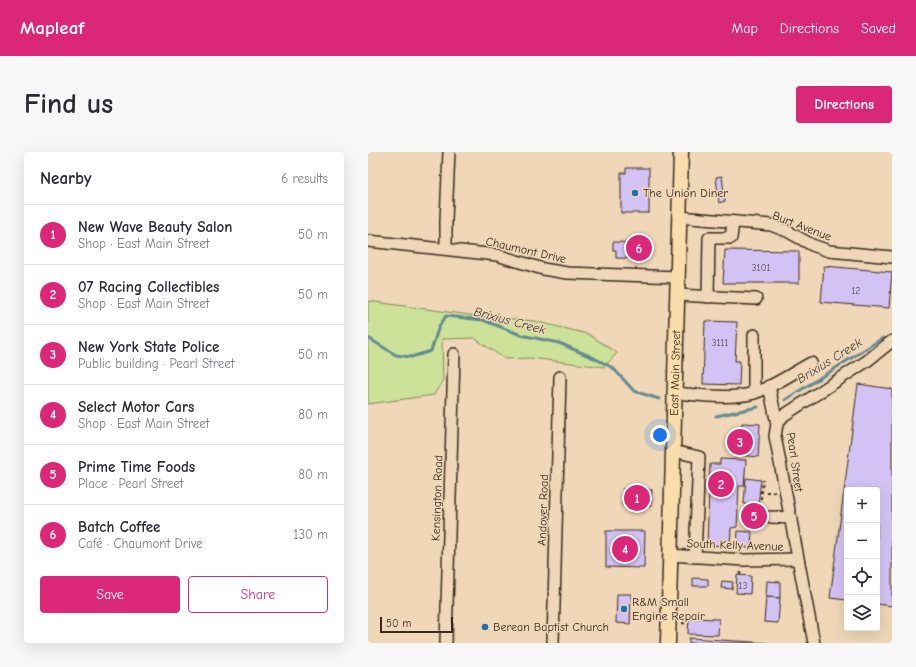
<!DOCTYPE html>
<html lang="en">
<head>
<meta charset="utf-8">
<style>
	body { margin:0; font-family:"Comic Neue",sans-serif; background:#f7f7f7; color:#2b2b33 }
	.controls { position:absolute; right:12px; bottom:12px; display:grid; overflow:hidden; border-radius:4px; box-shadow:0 4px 16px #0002 }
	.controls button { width:36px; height:36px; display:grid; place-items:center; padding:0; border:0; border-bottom:1px solid #e1e1e2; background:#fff; color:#2b2b33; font:20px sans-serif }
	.scale { position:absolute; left:12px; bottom:10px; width:73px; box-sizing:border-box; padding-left:4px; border:2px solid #3b2a1e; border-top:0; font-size:11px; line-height:14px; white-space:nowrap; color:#3b2a1e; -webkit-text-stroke:3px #efd7b7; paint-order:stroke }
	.you { position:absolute; left:292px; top:283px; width:14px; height:14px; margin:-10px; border:3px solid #fff; border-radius:50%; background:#1a73e8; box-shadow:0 0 0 6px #1a73e833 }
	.badge { display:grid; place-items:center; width:26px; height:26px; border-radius:50%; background:#db2777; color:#fff; font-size:13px; font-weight:700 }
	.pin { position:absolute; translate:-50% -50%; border:2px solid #fff; box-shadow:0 1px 4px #0006 }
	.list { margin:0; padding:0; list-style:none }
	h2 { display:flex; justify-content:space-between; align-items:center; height:52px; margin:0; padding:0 16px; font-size:17px }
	h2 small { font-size:13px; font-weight:400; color:#7c7c81 }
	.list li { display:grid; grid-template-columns:26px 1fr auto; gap:12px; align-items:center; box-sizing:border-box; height:60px; padding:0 16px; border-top:1px solid #e1e1e2 }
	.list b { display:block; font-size:15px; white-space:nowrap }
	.list p { margin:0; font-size:13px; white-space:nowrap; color:#7c7c81 }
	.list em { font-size:13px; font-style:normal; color:#7c7c81 }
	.actions { display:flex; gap:8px; padding:12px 16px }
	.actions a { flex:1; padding:9px 0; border:1px solid #db2777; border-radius:4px; text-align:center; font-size:14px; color:#db2777 }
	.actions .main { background:#db2777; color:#fff }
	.icon { flex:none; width:22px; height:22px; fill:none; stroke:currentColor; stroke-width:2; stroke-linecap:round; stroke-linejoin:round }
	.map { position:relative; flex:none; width:524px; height:491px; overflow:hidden; border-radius:4px }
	header { display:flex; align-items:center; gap:24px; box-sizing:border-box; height:56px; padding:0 20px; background:#db2777; color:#fff }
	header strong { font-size:19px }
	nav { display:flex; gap:22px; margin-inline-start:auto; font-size:14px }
	.intro { display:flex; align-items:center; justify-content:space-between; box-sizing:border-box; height:96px; padding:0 24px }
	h1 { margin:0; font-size:28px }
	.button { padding:10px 18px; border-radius:4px; background:#db2777; color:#fff; font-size:14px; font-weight:700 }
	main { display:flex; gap:24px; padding:0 24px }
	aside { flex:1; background:#fff; border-radius:4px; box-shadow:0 4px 16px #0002 }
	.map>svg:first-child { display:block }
	.green { fill:#cce298; stroke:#84865b }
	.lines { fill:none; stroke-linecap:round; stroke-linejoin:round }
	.stream { stroke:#648b91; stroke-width:3 }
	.building { fill:#d3c3f4; stroke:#3b2a1e }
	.minor-casing { stroke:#3b2a1e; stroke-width:14 }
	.major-casing { stroke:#3b2a1e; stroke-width:17 }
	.path { stroke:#3b2a1e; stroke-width:2; stroke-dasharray:3 3; stroke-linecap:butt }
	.minor { stroke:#efd7b7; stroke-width:11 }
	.major { stroke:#f9ddab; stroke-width:14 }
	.poi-dot { fill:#1f6fb2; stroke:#efd7b7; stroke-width:1.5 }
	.labels { text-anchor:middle; stroke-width:3; stroke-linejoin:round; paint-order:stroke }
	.number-label { font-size:10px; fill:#615054 }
	.poi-label { font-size:12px; fill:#3b2a1e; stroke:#efd7b7; text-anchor:start }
	.street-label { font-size:12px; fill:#3b2a1e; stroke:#efd7b7 }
	.water-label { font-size:13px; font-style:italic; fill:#45423b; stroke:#efd7b7 }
</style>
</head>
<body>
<header>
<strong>Mapleaf</strong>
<nav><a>Map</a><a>Directions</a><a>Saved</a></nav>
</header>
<div class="intro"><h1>Find us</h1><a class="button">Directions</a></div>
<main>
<aside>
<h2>Nearby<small>6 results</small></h2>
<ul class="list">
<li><span class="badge">1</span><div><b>New Wave Beauty Salon</b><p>Shop · East Main Street</p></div><em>50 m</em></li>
<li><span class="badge">2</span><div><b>07 Racing Collectibles</b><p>Shop · East Main Street</p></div><em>50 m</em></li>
<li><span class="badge">3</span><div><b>New York State Police</b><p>Public building · Pearl Street</p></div><em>50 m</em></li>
<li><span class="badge">4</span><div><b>Select Motor Cars</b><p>Shop · East Main Street</p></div><em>80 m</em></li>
<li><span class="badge">5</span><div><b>Prime Time Foods</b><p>Place · Pearl Street</p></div><em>80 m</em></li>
<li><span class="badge">6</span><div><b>Batch Coffee</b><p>Café · Chaumont Drive</p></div><em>130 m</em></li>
</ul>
<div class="actions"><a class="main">Save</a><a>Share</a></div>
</aside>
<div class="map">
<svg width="524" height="491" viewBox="0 0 524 491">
	<rect width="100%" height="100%" fill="#efd7b7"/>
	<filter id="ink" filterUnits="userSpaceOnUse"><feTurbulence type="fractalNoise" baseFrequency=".025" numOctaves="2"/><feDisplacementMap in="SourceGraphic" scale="8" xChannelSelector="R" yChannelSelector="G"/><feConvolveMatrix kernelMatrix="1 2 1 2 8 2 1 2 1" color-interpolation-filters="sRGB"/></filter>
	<g filter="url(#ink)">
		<path class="green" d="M0,149L102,163L166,169L220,182L249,201L236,215L162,206L137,207L106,186L74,187L75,228L66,243L0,252Z"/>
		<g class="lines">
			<g class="stream">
				<path d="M0,186L28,203L43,205L63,199L71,174L78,164L115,168L153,183L191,191L226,206L245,216L266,239L291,247"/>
				<path d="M417,248L515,186"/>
				<path d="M348,264L390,255"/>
			</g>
		</g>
		<g class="building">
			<path d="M258,16H281V61H253V21H258Z"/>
			<path d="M354,24L357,49L351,51L348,25Z"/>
			<path d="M245,90L279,91L278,107L248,106V98H245Z"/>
			<path d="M357,98L431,99V131H355Z"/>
			<path d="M456,114L524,120L521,156L453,150Z"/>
			<path d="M337,169L369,170L367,209H372L371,233L335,232Z"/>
			<path d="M490,232L524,237V454L509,452V338H479V448L462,446Z"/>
			<path d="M374,271L392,272L390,305L371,303L372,293L363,291V288L365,286H373Z"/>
			<path d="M352,307L378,308L376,334H371L369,375L363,376L362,394L339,393L342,312H352Z"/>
			<path d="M378,326L393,328L390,353L376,352Z"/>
			<path d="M255,337L284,338L283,354L254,353Z"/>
			<path d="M376,356L396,358L395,372L375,371Z"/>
			<path d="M238,379H277L276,416L238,415Z"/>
			<path d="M370,379L384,380L383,396L369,395Z"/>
			<path d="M369,423L383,424L382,442L368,441Z"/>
			<path d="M325,426L340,427V434H325Z"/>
			<path d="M354,429L365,430L364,437L353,436Z"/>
			<path d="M399,429L412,430V446L398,445Z"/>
			<path d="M249,442H263L262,472L248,471Z"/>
			<path d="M398,445L412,446L410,471L396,470Z"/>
			<path d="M321,466L351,467L350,483L320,482Z"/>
			<path d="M321,486L399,491H321Z"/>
		</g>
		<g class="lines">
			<g class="minor-casing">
				<g id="minor">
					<path d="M311,65L403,73L419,79L444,93L461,99L524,105"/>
					<path d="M0,89L129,103L175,117L199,121L310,125"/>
					<path d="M78,97V68L81,0"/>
					<path d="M309,143L388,147"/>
					<path d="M340,145L341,86H363L365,70"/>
					<path d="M401,234L409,272"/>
					<path d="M307,241C332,243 361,248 386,241C405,235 426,220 443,211"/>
					<path d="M386,241V183"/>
					<path d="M305,299L331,305L327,405"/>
					<path d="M403,365L423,366"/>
					<path d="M302,403L376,408L430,407"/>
					<path d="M78,491L86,202"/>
					<path d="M185,491L192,225"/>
					<path d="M446,491L407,284L409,272L415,264L499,209L524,189"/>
				</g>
			</g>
			<g class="major-casing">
				<g id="major">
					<path id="s1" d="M300,491L313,0"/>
				</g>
			</g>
			<g class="path">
				<path d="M392,340H409"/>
				<path d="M382,353V354H392L395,328"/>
				<path d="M372,423L373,417"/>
				<path d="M314,471L321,472"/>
			</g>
			<use href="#minor" class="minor"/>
			<use href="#major" class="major"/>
		</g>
	</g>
	<g class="poi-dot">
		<circle cx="267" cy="41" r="4"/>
		<circle cx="256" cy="457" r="4"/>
		<circle cx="117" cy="475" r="4"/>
	</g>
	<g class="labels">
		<g class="number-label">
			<text x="393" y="119">3101</text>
			<text x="488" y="142">12</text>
			<text x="352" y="194">3111</text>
			<text x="375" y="437">13</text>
		</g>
		<g class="poi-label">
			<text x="275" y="45">The Union Diner</text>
			<text x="264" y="454">R&amp;M Small<tspan x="264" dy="14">Engine Repair</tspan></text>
			<text x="125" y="479">Berean Baptist Church</text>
		</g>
		<g class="street-label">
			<text transform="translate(434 74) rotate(21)" y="4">Burt Avenue</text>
			<text transform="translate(158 98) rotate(13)" y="4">Chaumont Drive</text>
			<text dy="4" stroke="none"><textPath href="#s1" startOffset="270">East Main Street</textPath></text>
			<text transform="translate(427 310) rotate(82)" y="4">Pearl Street</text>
			<text transform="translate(69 346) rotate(-88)" y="4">Kensington Road</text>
			<text transform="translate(175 358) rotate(-88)" y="4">Andover Road</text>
			<text transform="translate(367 393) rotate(2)" y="4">South Kelly Avenue</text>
		</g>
		<g class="water-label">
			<text transform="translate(142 168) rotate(15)" y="5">Brixius Creek</text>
			<text transform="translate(461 208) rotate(-32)" y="5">Brixius Creek</text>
		</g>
	</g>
</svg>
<div class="controls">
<button>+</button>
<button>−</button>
<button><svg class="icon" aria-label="locate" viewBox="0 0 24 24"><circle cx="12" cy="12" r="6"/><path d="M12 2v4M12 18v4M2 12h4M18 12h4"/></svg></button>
<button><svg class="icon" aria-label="layers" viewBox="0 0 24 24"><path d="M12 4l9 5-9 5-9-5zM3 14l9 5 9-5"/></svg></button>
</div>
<div class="scale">50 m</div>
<div class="you"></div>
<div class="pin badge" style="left:269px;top:346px">1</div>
<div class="pin badge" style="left:353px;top:332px">2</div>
<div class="pin badge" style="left:372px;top:290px">3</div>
<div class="pin badge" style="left:257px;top:397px">4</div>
<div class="pin badge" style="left:386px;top:364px">5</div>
<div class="pin badge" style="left:271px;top:96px">6</div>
</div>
</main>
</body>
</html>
